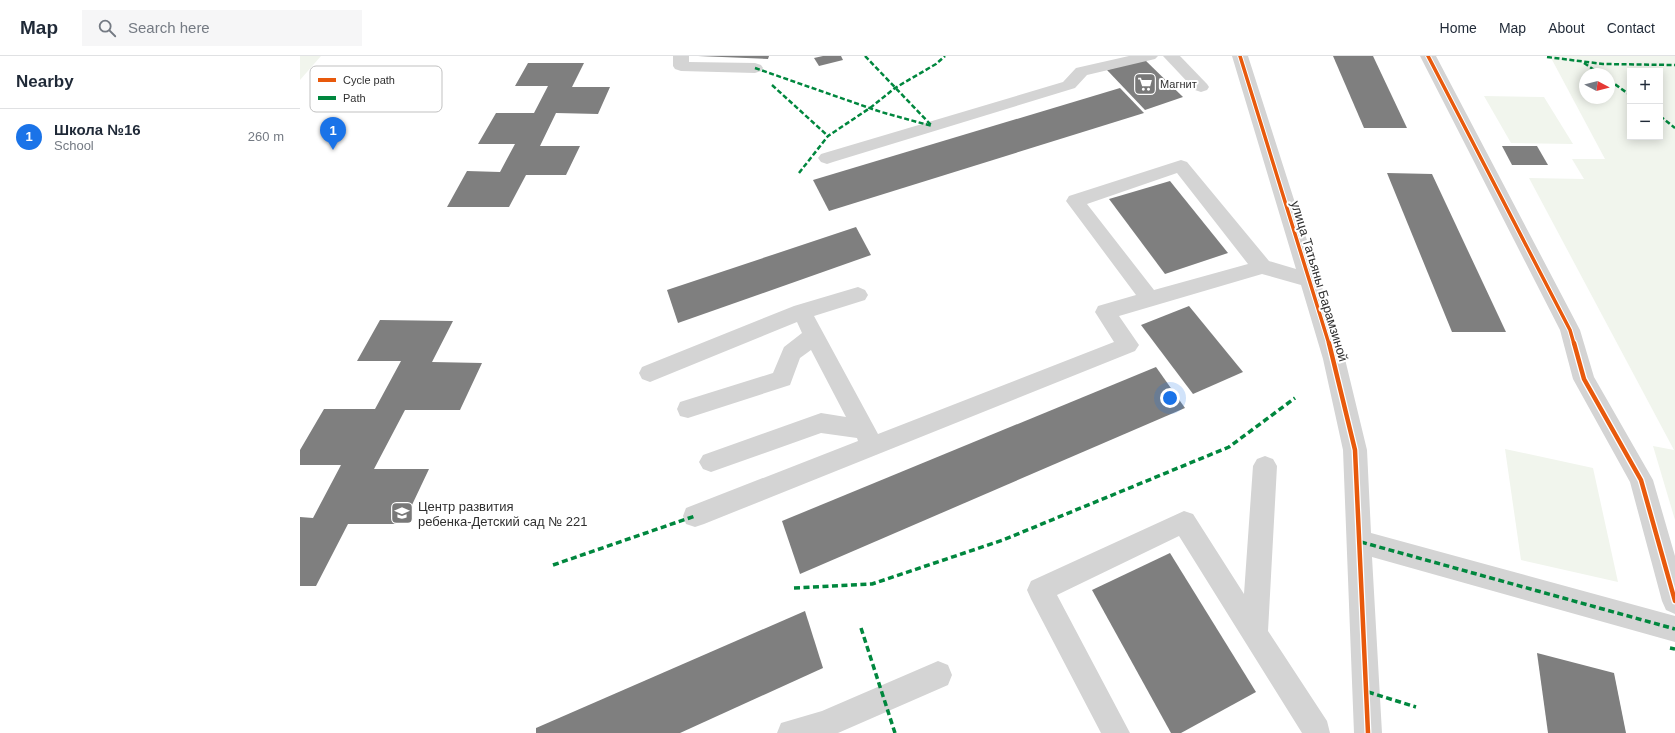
<!DOCTYPE html>
<html lang="en">
<head>
<meta charset="utf-8">
<style>
	body { margin:0; font-family:Helvetica,sans-serif; background:#f6f6f7; color:#1f2937 }
	.controls { position:absolute; right:12px; top:12px; display:grid; overflow:hidden; border-radius:0px; box-shadow:0 2px 10px #0003 }
	.controls button { width:36px; height:36px; display:grid; place-items:center; padding:0; border:0; border-bottom:1px solid #e0e1e3; background:#fff; color:#1f2937; font:20px sans-serif }
	.compass { position:absolute; left:1279px; top:12px; width:36px; height:36px; border-radius:50%; background:#fff; box-shadow:0 2px 10px #0003; rotate:97deg }
	.you { position:absolute; left:870px; top:342px; width:14px; height:14px; margin:-10px; border:3px solid #fff; border-radius:50%; background:#1a73e8; box-shadow:0 0 0 6px #1a73e833 }
	.badge { display:grid; place-items:center; width:26px; height:26px; border-radius:50%; background:#1a73e8; color:#fff; font-size:13px; font-weight:700 }
	.pin { position:absolute; translate:-50% -33px; filter:drop-shadow(0 1px 2px #0008) }
	.pin::after { content:''; position:absolute; top:21px; width:14px; height:12px; background:inherit; clip-path:polygon(0 0,100% 0,50% 100%) }
	.list { margin:0; padding:0; list-style:none }
	h2 { display:flex; justify-content:space-between; align-items:center; height:52px; margin:0; padding:0 16px; font-size:17px }
	h2 small { font-size:13px; font-weight:400; color:#747a83 }
	.list li { display:grid; grid-template-columns:26px 1fr auto; gap:12px; align-items:center; box-sizing:border-box; height:56px; padding:0 16px; border-top:1px solid #e0e1e3 }
	.list b { display:block; font-size:15px; white-space:nowrap }
	.list p { margin:0; font-size:13px; white-space:nowrap; color:#747a83 }
	.list em { font-size:13px; font-style:normal; color:#747a83 }
	.icon { flex:none; width:22px; height:22px; fill:none; stroke:currentColor; stroke-width:2; stroke-linecap:round; stroke-linejoin:round }
	.map { position:relative; flex:none; width:1375px; height:677px; overflow:hidden }
	header { display:flex; align-items:center; gap:24px; box-sizing:border-box; height:56px; padding:0 20px; background:#fff; border-bottom:1px solid #e0e1e3 }
	header strong { font-size:19px }
	nav { display:flex; gap:22px; margin-inline-start:auto; font-size:14px }
	.search { width:280px; height:36px; background:#f6f6f7; display:flex; align-items:center; gap:10px; box-sizing:border-box; padding:0 14px; border-radius:0px; color:#747a83; font-size:15px }
	main { display:flex }
	aside { flex:1; background:#fff }
	.map>svg:first-child { display:block }
	.green { fill:#f1f5ed; fill-rule:evenodd }
	.building { fill:#7f7f7f }
	.lines { fill:none; stroke-linecap:round; stroke-linejoin:round }
	.minor { fill:#d4d4d4; fill-rule:evenodd }
	.quiet-far1 { stroke:#00873e; stroke-width:2.5; stroke-dasharray:5 2.5; stroke-linecap:butt }
	.quiet { stroke:#00873e; stroke-width:3.5; stroke-dasharray:6 3.5; stroke-linecap:butt }
	.cycleway-far1-casing { stroke:#fff; stroke-width:5.5 }
	.cycleway-casing { stroke:#fff; stroke-width:7 }
	.cycleway-far1 { stroke:#e8590c; stroke-width:3.5 }
	.cycleway { stroke:#e8590c; stroke-width:4.5 }
	.labels { text-anchor:middle; stroke-width:4; stroke-linejoin:round; paint-order:stroke }
	.far-poi-label { font-size:11px; fill:#303030; stroke:#fff; text-anchor:start }
	.street-label { font-size:13px; fill:#303030; stroke:#fff }
	.poi-label { font-size:13px; fill:#303030; stroke:#fff; text-anchor:start }
	.key { fill:#fff; stroke:#c1c1c1; stroke-width:1 }
	.key-label { font-size:11px; fill:#303030 }
</style>
</head>
<body>
<header>
<strong>Map</strong>
<div class="search"><svg class="icon" aria-label="search" viewBox="0 0 24 24"><circle cx="10" cy="10" r="6"/><path d="M15 15l6 6"/></svg>Search here</div>
<nav><a>Home</a><a>Map</a><a>About</a><a>Contact</a></nav>
</header>
<main>
<aside>
<h2>Nearby<small></small></h2>
<ul class="list">
<li><span class="badge">1</span><div><b>Школа №16</b><p>School</p></div><em>260 m</em></li>
</ul>
</aside>
<div class="map">
<svg width="1375" height="677" viewBox="0 0 1375 677">
	<rect width="100%" height="100%" fill="#fff"/>
	<g class="green">
		<path d="M0,0H21L0,24Z"/>
		<path d="M1250,0H1375V464L1353,390L1374,394L1229,122L1284,123L1272,103H1305ZM1330,15H1360V81H1330ZM1285,18H1309V42H1285Z"/>
		<path d="M1184,40L1244,41L1273,88L1211,87Z"/>
		<path d="M1205,393L1293,412L1318,526L1221,504Z"/>
	</g>
	<g class="building">
		<path d="M398,0H469L468,3Z"/>
		<path d="M523,0H541L543,4L519,10L514,2Z"/>
		<path d="M1033,0H1073L1107,72H1064Z"/>
		<path d="M844,3L883,41L845,54L807,14Z"/>
		<path d="M228,7H284L272,31H310L298,58L256,57L240,90H280L266,119H226L209,151H147L167,115L200,116L215,88H178L196,57H234L248,30H215Z"/>
		<path d="M820,32L844,57L529,155L513,124Z"/>
		<path d="M1202,90H1237L1248,109H1212Z"/>
		<path d="M1087,117L1132,118L1206,276H1152Z"/>
		<path d="M870,125L928,197L865,218L809,143Z"/>
		<path d="M556,171L571,199L378,267L367,234Z"/>
		<path d="M889,250L943,316L893,338L841,269Z"/>
		<path d="M80,264L153,265L132,306L182,307L160,354H105L74,413H129L103,468H48L16,530H0V461L13,462L41,409H0V394L24,353H75L101,305H57Z"/>
		<path d="M856,311L885,352L500,518L482,465Z"/>
		<path d="M870,497L956,636L881,677H871L792,534Z"/>
		<path d="M505,555L523,612L380,677H236V672Z"/>
		<path d="M1237,597L1314,617L1326,677H1248Z"/>
	</g>
	<g class="lines">
		<g class="minor">
			<path d="M373,0H389V6L455,7L461,9L463,12L461,15L455,17L381,15L375,13L373,10Z"/>
			<path d="M829,0H858L855,3L787,19L775,32L533,106L527,108L521,106L518,102L521,98L763,26L776,12Z"/>
			<path d="M863,0H880L907,28L909,31L907,34L901,36L895,34Z"/>
			<path d="M932,0H948L1045,303L1067,394L1071,477L1375,560V586L1072,501L1082,677H1054L1043,394L1023,303L1001,229L962,218L819,260L839,289L835,295L404,468L395,471L386,468L383,460L386,452L558,385L557,382L521,377L411,416L403,413L399,406L403,399L521,357L546,361L511,294L500,302L490,329L388,362L380,360L377,353L380,346L473,317L484,291L502,277L497,266L350,326L342,323L339,317L342,311L494,250L558,231L565,234L568,239L565,244L514,260L578,378L814,286L795,256L798,250L836,239L766,145L769,140L881,104L887,106L969,205L996,213ZM877,117L948,208L854,234L787,148Z"/>
			<path d="M1120,0H1136L1280,274L1294,321L1353,424L1375,500V558L1366,554L1362,545L1330,426L1273,323L1260,274Z"/>
			<path d="M965,400L973,403L977,410L968,575L1027,665L1030,677H1002L879,480L757,539L830,677H801L731,543L727,534L731,525L884,455L893,458L944,538L953,410L957,403Z"/>
			<path d="M638,605L648,609L652,619L648,629L538,677H477L481,667L522,655Z"/>
		</g>
		<g class="quiet-far1">
			<path d="M565,0L631,69"/>
			<path d="M1247,1L1303,8L1375,9"/>
			<path d="M1284,7L1300,18"/>
			<path d="M455,12L581,56L632,70"/>
			<path d="M1309,24L1330,39"/>
			<path d="M472,29L528,80"/>
			<path d="M1360,60L1375,72"/>
			<path d="M499,117L528,80L570,52L595,32L636,8L645,0"/>
		</g>
		<g class="quiet">
			<path d="M1061,486L1375,573"/>
			<path d="M253,509L395,460"/>
			<path d="M494,532L572,528L703,484L929,391L995,342"/>
			<path d="M561,572L595,677"/>
			<path d="M1370,592L1375,593"/>
			<path d="M1068,636L1116,651"/>
		</g>
		<g class="cycleway-far1-casing">
			<g id="cycleway-far1">
				<path d="M940,0L1029,288"/>
				<path d="M1128,0L1270,274L1274,288"/>
			</g>
		</g>
		<g class="cycleway-casing">
			<g id="cycleway">
				<path d="M1029,287L1055,394L1068,677"/>
				<path d="M1274,287L1284,323L1341,424L1375,545"/>
			</g>
		</g>
		<use href="#cycleway-far1" class="cycleway-far1"/>
		<use href="#cycleway" class="cycleway"/>
	</g>
	<defs>
		<g id="supermarket-square" transform="scale(1.15)"><rect x="-9" y="-9" width="18" height="18" rx="4" fill="#787878" stroke="#fff"/><path d="M-6-5.5h2.5l.6 2H6L4.5 2H-2.5L-4.4-4H-6ZM-1.5 3.2a1.3 1.3 0 1 0 .1 0ZM3 3.2a1.3 1.3 0 1 0 .1 0Z" fill="#fff"/></g>
		<g id="school-square" transform="scale(1.15)"><rect x="-9" y="-9" width="18" height="18" rx="4" fill="#787878" stroke="#fff"/><path d="M0-5L7-2L0 1L-7-2ZM-4 1L0 2.5L4 1V4Q0 6-4 4Z" fill="#fff"/></g>
	</defs>
	<g fill-rule="evenodd">
		<use href="#supermarket-square" x="845" y="28"/>
		<use href="#school-square" x="102" y="457"/>
	</g>
	<g class="labels">
		<g class="far-poi-label">
			<text x="860" y="32">Магнит</text>
		</g>
		<g class="street-label">
			<text transform="translate(1020 225) rotate(73)" y="5">улица Татьяны Барамзиной</text>
		</g>
		<g class="poi-label">
			<text x="118" y="455">Центр развития<tspan x="118" dy="15">ребенка-Детский сад № 221</tspan></text>
		</g>
	</g>
	<rect x="10" y="10" width="132" height="46" rx="6" class="key"/>
	<rect x="18" y="22" width="18" height="4" fill="#e8590c"/>
	<rect x="18" y="40" width="18" height="4" fill="#00873e"/>
	<g class="key-label">
		<text x="43" y="28">Cycle path</text>
		<text x="43" y="46">Path</text>
	</g>
</svg>
<div class="controls">
<button>+</button>
<button>−</button>
</div>
<svg class="compass" viewBox="-18 -18 36 36"><path d="M0-13l5 13h-10z" fill="#e53935"/><path d="M0 13l5-13h-10z" fill="#747a83"/></svg>
<div class="you"></div>
<div class="pin badge" style="left:33px;top:94px">1</div>
</div>
</main>
</body>
</html>
